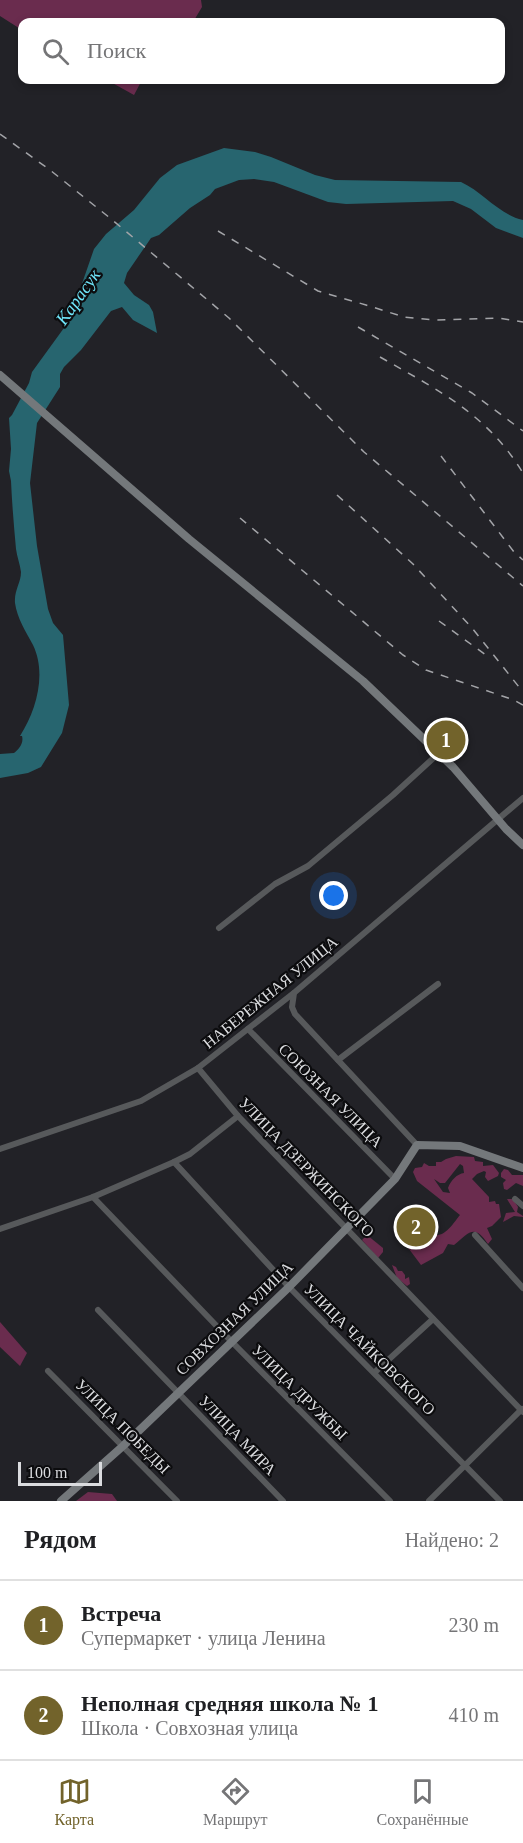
<!DOCTYPE html>
<html lang="ru">
<head>
<meta charset="utf-8">
<style>
	body { margin:0; font-family:"Times New Roman",serif; background:#f2f2f2; color:#202124 }
	.scale { position:absolute; left:18px; bottom:15px; width:84px; box-sizing:border-box; padding-left:6px; border:3px solid #dbdcdf; border-top:0; font-size:16px; line-height:21px; white-space:nowrap; color:#dbdcdf; -webkit-text-stroke:4px #0c0c0e; paint-order:stroke }
	.you { position:absolute; left:334px; top:896px; width:21px; height:21px; margin:-15px; border:4px solid #fff; border-radius:50%; background:#1a73e8; box-shadow:0 0 0 9px #1a73e833 }
	.badge { display:grid; place-items:center; width:39px; height:39px; border-radius:50%; background:#72632b; color:#fff; font-size:20px; font-weight:700 }
	.pin { position:absolute; translate:-50% -50%; border:3px solid #fff; box-shadow:0 2px 6px #0006 }
	.list { margin:0; padding:0; list-style:none }
	h2 { display:flex; justify-content:space-between; align-items:center; height:78px; margin:0; padding:0 24px; font-size:26px }
	h2 small { font-size:20px; font-weight:400; color:#757577 }
	.list li { display:grid; grid-template-columns:39px 1fr auto; gap:18px; align-items:center; box-sizing:border-box; height:90px; padding:0 24px; border-top:2px solid #e0e0e0 }
	.list b { display:block; font-size:22px; white-space:nowrap }
	.list p { margin:0; font-size:20px; white-space:nowrap; color:#757577 }
	.list em { font-size:20px; font-style:normal; color:#757577 }
	.icon { flex:none; width:33px; height:33px; fill:none; stroke:currentColor; stroke-width:2; stroke-linecap:round; stroke-linejoin:round }
	.map { position:relative; flex:none; width:523px; height:1501px; overflow:hidden }
	.search { position:absolute; background:#fff; box-shadow:0 3px 9px #0003; left:18px; right:18px; top:18px; height:66px; display:flex; align-items:center; gap:15px; box-sizing:border-box; padding:0 21px; border-radius:12px; color:#757577; font-size:22px }
	.sheet { height:258px; background:#fff }
	nav { display:flex; justify-content:space-around; align-items:center; box-sizing:border-box; height:84px; border-top:2px solid #e0e0e0; background:#fff; font-size:16px; color:#757577 }
	nav a { display:grid; justify-items:center; gap:3px }
	nav .on { color:#72632b }
	.map>svg:first-child { display:block }
	.green { fill:#6a2c4e; fill-rule:evenodd }
	.water { fill:#27656f }
	.lines { fill:none; stroke-linecap:round; stroke-linejoin:round }
	.street { stroke:#57595b; stroke-width:6 }
	.secondary { stroke:#74787b; stroke-width:8 }
	.rail { stroke:#a3a4a8; stroke-width:1.5; stroke-dasharray:8 8; stroke-linecap:butt }
	.labels { text-anchor:middle; stroke-width:4.5; stroke-linejoin:round; paint-order:stroke }
	.street-label { font-size:16px; fill:#dbdcdf; stroke:#0c0c0e }
	.water-label { font-size:18px; font-style:italic; fill:#6fe6fa; stroke:#0c0c0e }
</style>
</head>
<body>
<div class="map">
<svg width="523" height="1501" viewBox="0 0 523 1501">
	<rect width="100%" height="100%" fill="#222227"/>
	<g class="green">
		<path d="M0,0H201L202,7L193,22H22V30L0,16Z"/>
		<path d="M107,80H142L134,95Z"/>
		<path d="M456,1156L474,1157L475,1161L483,1162V1166L493,1165L499,1173L498,1176L488,1181L485,1177L486,1172L484,1171L477,1174L472,1179L489,1197V1202L495,1201L496,1204H499L501,1217L492,1226L487,1228L492,1239L488,1244C474,1223 469,1233 454,1245L448,1244L443,1253L421,1265L406,1245L412,1243L410,1241L414,1238L422,1240L424,1244L430,1240L434,1235C446,1237 454,1222 460,1215L417,1181L413,1172L415,1168L422,1167L424,1163L429,1166H436V1162H441L446,1159ZM460,1164L463,1166L464,1173C457,1174 451,1180 448,1188L450,1193L443,1192L434,1179L440,1183H445Z"/>
		<path d="M504,1169L508,1170L512,1175H523V1186L516,1183L507,1190L504,1189L503,1183L506,1180L501,1177V1173Z"/>
		<path d="M507,1199H513L518,1207L517,1212L523,1216V1217L514,1216L503,1222L506,1213L515,1212Z"/>
		<path d="M367,1235L383,1248V1252L378,1258L362,1240Z"/>
		<path d="M392,1265L396,1267L398,1271H402L405,1275V1279L409,1277L410,1284L407,1286L397,1278Z"/>
		<path d="M0,1322L27,1353L20,1366L0,1347Z"/>
		<path d="M88,1492L112,1494L117,1501H76Z"/>
	</g>
	<path class="water" d="M224,148L255,152L271,157L315,175L335,180L461,182C483,192 498,214 523,220V238L496,228L471,209L453,201L346,204L328,202L274,182L254,179L239,180L215,189L210,195L190,208L159,235L151,238L127,273L124,283L134,295L149,305L153,312L157,333L133,320L122,307L111,311L81,350L64,367L60,374V387L37,423L30,483L37,546L48,609L53,623L63,635L69,705L62,733L41,767L28,773L0,778V754L14,753C19,749 24,743 22,736H20C36,711 47,674 33,645C26,632 17,618 15,603C14,590 21,583 21,572C20,564 17,557 16,549C14,527 12,504 11,481L9,471L11,449L9,418L12,415L29,383L32,372L69,321L94,249L106,234L134,210L160,178L177,165Z"/>
	<g class="lines">
		<g class="street">
			<path d="M219,928L275,884L308,866L393,795L439,753"/>
			<path d="M294,993L292,1007L295,1014L417,1145"/>
			<path d="M248,1029L395,1179"/>
			<path d="M338,1060L438,984"/>
			<path d="M198,1068L238,1116L523,1412"/>
			<path d="M0,1149L141,1101L198,1068L295,992L523,798"/>
			<path d="M174,1162L289,1287L500,1501"/>
			<path d="M93,1197L232,1342L390,1501"/>
			<path d="M515,1199L523,1206"/>
			<path d="M0,1229L93,1197L174,1162L190,1154L238,1116"/>
			<path d="M475,1235L523,1288"/>
			<path d="M98,1310L283,1501"/>
			<path d="M48,1371L177,1501"/>
			<path d="M375,1372L433,1319"/>
			<path d="M429,1501L522,1409"/>
		</g>
		<g class="secondary">
			<path d="M0,375L189,539L363,681L453,767L506,829L523,845"/>
			<path d="M61,1501L123,1446L289,1287L395,1179L417,1145L460,1146L523,1168"/>
		</g>
		<g class="rail">
			<path d="M0,134L50,170L110,218L229,318L364,452L523,586"/>
			<path d="M218,231L318,291L366,305L404,317L435,320L498,318L523,322"/>
			<path d="M358,327L472,393L523,431"/>
			<path d="M380,357C438,390 487,414 523,473"/>
			<path d="M441,456L514,552L523,560"/>
			<path d="M337,495L413,564L472,628L523,692"/>
			<path d="M240,518L403,655L426,670L514,700L523,705"/>
			<path d="M439,621L490,658"/>
		</g>
	</g>
	<g class="labels">
		<g class="street-label">
			<text transform="translate(270 992) rotate(-39)" y="6">НАБЕРЕЖНАЯ УЛИЦА</text>
			<text transform="translate(331 1095) rotate(45)" y="6">СОЮЗНАЯ УЛИЦА</text>
			<text transform="translate(307 1167) rotate(46)" y="6">УЛИЦА ДЗЕРЖИНСКОГО</text>
			<text transform="translate(234 1318) rotate(-44)" y="6">СОВХОЗНАЯ УЛИЦА</text>
			<text transform="translate(370 1349) rotate(45)" y="6">УЛИЦА ЧАЙКОВСКОГО</text>
			<text transform="translate(300 1392) rotate(45)" y="6">УЛИЦА ДРУЖБЫ</text>
			<text transform="translate(123 1426) rotate(45)" y="6">УЛИЦА ПОБЕДЫ</text>
			<text transform="translate(238 1435) rotate(46)" y="6">УЛИЦА МИРА</text>
		</g>
		<g class="water-label">
			<text transform="translate(78 297) rotate(-55)" y="6">Карасук</text>
		</g>
	</g>
</svg>
<div class="scale">100 m</div>
<div class="you"></div>
<div class="pin badge" style="left:446px;top:740px">1</div>
<div class="pin badge" style="left:416px;top:1227px">2</div>
<div class="search"><svg class="icon" aria-label="search" viewBox="0 0 24 24"><circle cx="10" cy="10" r="6"/><path d="M15 15l6 6"/></svg>Поиск</div>
</div>
<section class="sheet">
<h2>Рядом<small>Найдено: 2</small></h2>
<ul class="list">
<li><span class="badge">1</span><div><b>Встреча</b><p>Супермаркет · улица Ленина</p></div><em>230 m</em></li>
<li><span class="badge">2</span><div><b>Неполная средняя школа № 1</b><p>Школа · Совхозная улица</p></div><em>410 m</em></li>
</ul>
</section>
<nav>
<a class="on"><svg class="icon" aria-label="map" viewBox="0 0 24 24"><path d="M3 6l6-2 6 2 6-2v14l-6 2-6-2-6 2zM9 4v14M15 6v14"/></svg>Карта</a>
<a><svg class="icon" aria-label="directions" viewBox="0 0 24 24"><path d="M12 3l9 9-9 9-9-9zM9 14v-3h6M13 9l2 2-2 2"/></svg>Маршрут</a>
<a><svg class="icon" aria-label="saved" viewBox="0 0 24 24"><path d="M7 4h10v16l-5-4-5 4z"/></svg>Сохранённые</a>
</nav>
</body>
</html>
